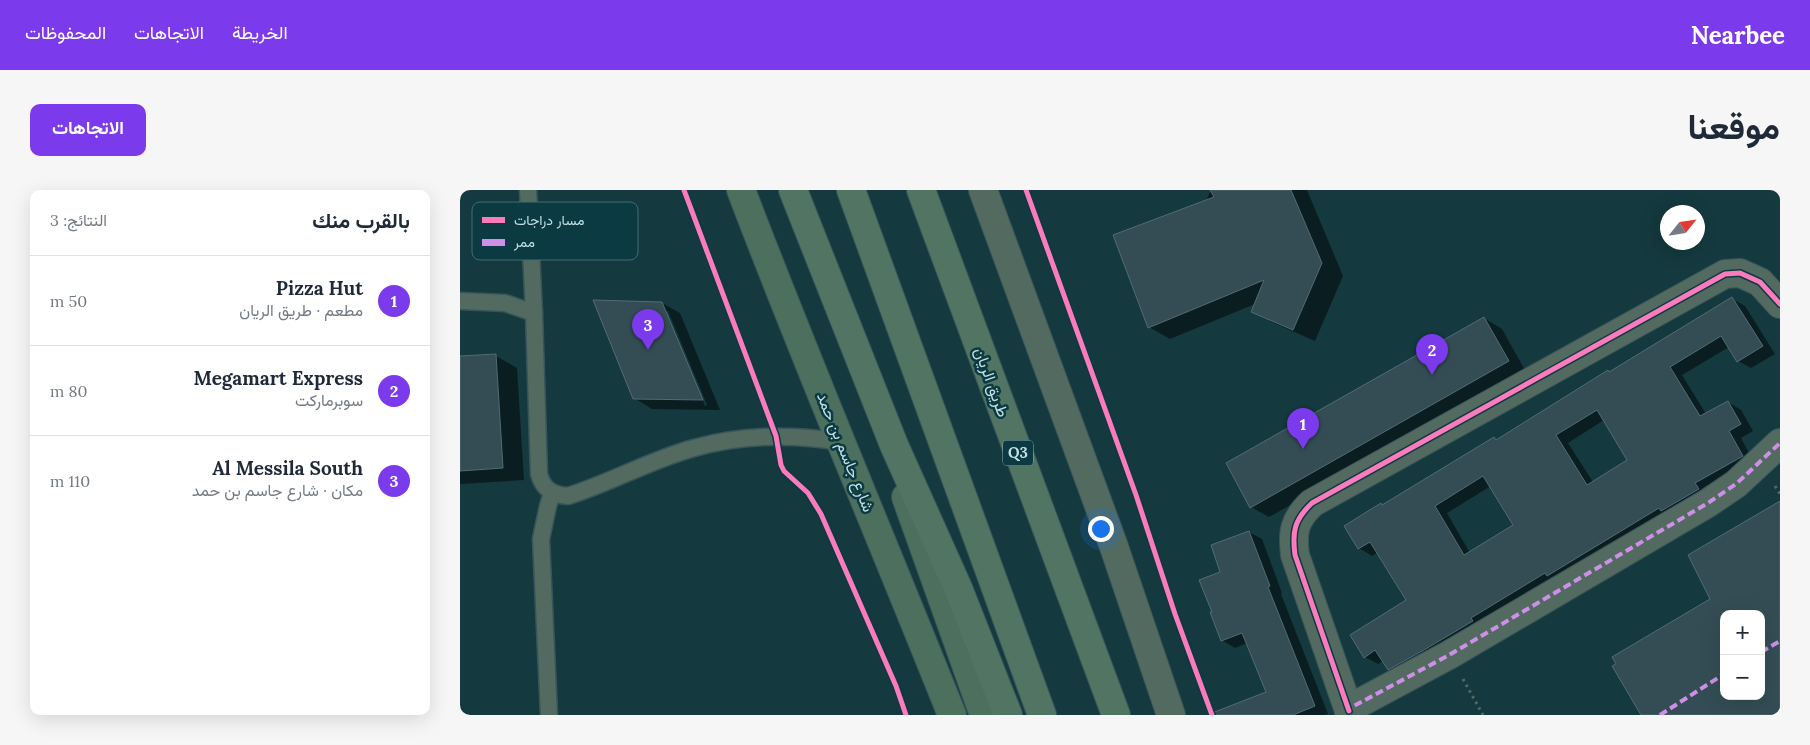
<!DOCTYPE html>
<html lang="ar">
<head>
<meta charset="utf-8">
<style>
	body { margin:0; font-family:Lora,Vazirmatn,serif; background:#f6f6f7; color:#1f2937; direction:rtl }
	.controls { position:absolute; right:15px; bottom:15px; display:grid; overflow:hidden; border-radius:10px; box-shadow:0 5px 20px #0002 }
	.controls button { width:45px; height:45px; display:grid; place-items:center; padding:0; border:0; border-bottom:1px solid #e0e1e3; background:#fff; color:#1f2937; font:25px sans-serif }
	.compass { position:absolute; left:1200px; top:15px; width:45px; height:45px; border-radius:50%; background:#fff; box-shadow:0 5px 20px #0002; rotate:60deg }
	.you { position:absolute; left:640px; top:338px; width:18px; height:18px; margin:-12px; border:4px solid #fff; border-radius:50%; background:#1a73e8; box-shadow:0 0 0 8px #1a73e833 }
	.badge { display:grid; place-items:center; width:32px; height:32px; border-radius:50%; background:#7c3aed; color:#fff; font-size:16px; font-weight:700 }
	.pin { position:absolute; translate:-50% -41px; filter:drop-shadow(0 1px 2px #0008) }
	.pin::after { content:''; position:absolute; top:26px; width:18px; height:15px; background:inherit; clip-path:polygon(0 0,100% 0,50% 100%) }
	.list { margin:0; padding:0; list-style:none }
	h2 { display:flex; justify-content:space-between; align-items:center; height:65px; margin:0; padding:0 20px; font-size:21px }
	h2 small { font-size:16px; font-weight:400; color:#747a83 }
	.list li { display:grid; grid-template-columns:32px 1fr auto; gap:15px; align-items:center; box-sizing:border-box; height:90px; padding:0 20px; border-top:1px solid #e0e1e3 }
	.list b { display:block; font-size:19px; white-space:nowrap }
	.list p { margin:0; font-size:16px; white-space:nowrap; color:#747a83 }
	.list em { font-size:16px; font-style:normal; color:#747a83 }
	.map { position:relative; flex:none; width:1320px; height:525px; overflow:hidden; direction:ltr; border-radius:10px }
	header { display:flex; align-items:center; gap:30px; box-sizing:border-box; height:70px; padding:0 25px; background:#7c3aed; color:#fff }
	header strong { font-size:24px }
	nav { display:flex; gap:28px; margin-inline-start:auto; font-size:18px }
	.intro { display:flex; align-items:center; justify-content:space-between; box-sizing:border-box; height:120px; padding:0 30px }
	h1 { margin:0; font-size:35px }
	.button { padding:12px 22px; border-radius:10px; background:#7c3aed; color:#fff; font-size:18px; font-weight:700 }
	main { display:flex; gap:30px; padding:0 30px }
	aside { flex:1; background:#fff; border-radius:10px; box-shadow:0 5px 20px #0002 }
	.map>svg:first-child { display:block }
	.shadow { fill:#0007; fill-rule:evenodd }
	.building { fill:#344d54; stroke:#526c73; fill-rule:evenodd }
	.lines { fill:none; stroke-linecap:round; stroke-linejoin:round }
	.service-casing { stroke:#375459; stroke-width:19 }
	.minor-casing { stroke:#375459; stroke-width:30 }
	.primary-casing { stroke:#375459; stroke-width:30 }
	.trunk-casing { stroke:#375459; stroke-width:30 }
	.path { stroke:#546a65; stroke-width:3; stroke-dasharray:2.5 4; stroke-linecap:butt }
	.service { stroke:#526a5f; stroke-width:16 }
	.minor { stroke:#526a5f; stroke-width:28 }
	.primary { stroke:#4d6f5d; stroke-width:28 }
	.trunk { stroke:#527462; stroke-width:28 }
	.quiet { stroke:#ce8fe9; stroke-width:4; stroke-dasharray:8 4; stroke-linecap:butt }
	.cycleway-casing { stroke:#0c3a42; stroke-width:8 }
	.cycleway { stroke:#fd7abc; stroke-width:5 }
	.labels { text-anchor:middle; stroke-width:5; stroke-linejoin:round; paint-order:stroke }
	.shield { fill:#0c3a42; stroke:#8caeb4; stroke-width:1 }
	.shield-label { font-size:15px; font-weight:bold; fill:#c3dfe5 }
	.street-label { font-size:16px; fill:#c3dfe5; stroke:#0c3a42 }
	.key { fill:#0c3a42; stroke:#436c73; stroke-width:1 }
	.key-label { font-size:14px; fill:#c3dfe5 }
</style>
</head>
<body>
<header>
<strong>Nearbee</strong>
<nav><a>الخريطة</a><a>الاتجاهات</a><a>المحفوظات</a></nav>
</header>
<div class="intro"><h1>موقعنا</h1><a class="button">الاتجاهات</a></div>
<main>
<div class="map">
<svg width="1320" height="525" viewBox="0 0 1320 525">
	<rect width="100%" height="100%" fill="#14393e"/>
	<g class="shadow">
		<path d="M751,0H847L883,86L855,151L814,133L792,121L795,114L710,149L689,137Z"/>
		<path d="M1272,109L1285,116L1315,164L1291,178L1278,171L1269,157L1222,185L1246,224L1268,212L1281,220L1293,241L1281,248L1295,274L942,487L929,479L923,471L918,474L905,467L947,410L918,362L912,366L899,358L885,336L923,316L1034,249L1037,250ZM1144,230L1168,270L1133,292L1108,253ZM1031,296L1055,335L1010,363L987,323Z"/>
		<path d="M202,113L220,123L260,220L192,219L174,208ZM205,121H208L247,215L245,216Z"/>
		<path d="M1024,128L1042,139L1066,182L809,327L791,317Z"/>
		<path d="M36,166L57,178L64,290L0,294V168Z"/>
		<path d="M789,342L802,349L822,403L821,404L868,524L864,525H792L808,503L787,453L775,458L762,450V383Z"/>
	</g>
	<g class="building">
		<path d="M750,0H831L862,73L833,140L791,122L804,90L688,138L653,45L754,7Z"/>
		<path d="M1272,107L1303,156L1277,172L1261,146L1210,177L1240,226L1268,211L1281,234L1269,241L1283,266L1235,293L1239,299L1201,321L1199,318L1087,386L1085,383L1011,428L1013,431L964,460L928,480L915,460L904,468L890,445L946,410L910,352L898,359L884,336L921,313L922,315L1034,247L1036,250L1148,180L1149,182ZM1137,220L1167,270L1127,295L1096,245ZM1023,286L1053,335L1004,365L975,316Z"/>
		<path d="M133,110L202,112L243,210L173,209Z"/>
		<path d="M1024,127L1049,171L790,318L766,273Z"/>
		<path d="M36,164L43,278L0,281V166Z"/>
		<path d="M1320,311V525H1181L1152,476L1156,474L1152,467L1250,409L1228,365ZM1264,424H1301V506H1264Z"/>
		<path d="M789,341L810,396L808,397L855,516L833,525H752V523L806,502L782,443L761,451L750,422H752L739,390L760,382L751,355Z"/>
	</g>
	<g class="lines">
		<g class="service-casing">
			<g id="service">
				<path d="M68,0L74,123L79,284C83,299 92,305 108,306C150,293 190,270 234,258C283,244 332,244 382,252"/>
				<path d="M0,111L45,113L74,123"/>
				<path d="M89,525L81,349L88,316L92,303"/>
			</g>
		</g>
		<g class="minor-casing">
			<g id="minor">
				<path d="M523,0L653,354L711,525"/>
				<path d="M889,521L835,365C832,342 834,330 852,313L1265,84L1280,83L1300,92L1320,114"/>
				<path d="M889,525V521L892,517L989,465L1248,313L1276,294L1320,253"/>
			</g>
		</g>
		<g class="primary-casing">
			<g id="primary">
				<path d="M281,0C348,176 422,350 492,525"/>
				<path d="M446,307L524,525"/>
			</g>
		</g>
		<g class="trunk-casing">
			<g id="trunk">
				<path d="M333,0L434,255L498,398L548,525"/>
				<path d="M391,0L582,525"/>
				<path d="M461,0L656,525"/>
			</g>
		</g>
		<g class="path">
			<path d="M1315,296L1320,304"/>
			<path d="M1003,489L1023,525"/>
		</g>
		<use href="#service" class="service"/>
		<use href="#minor" class="minor"/>
		<use href="#primary" class="primary"/>
		<use href="#trunk" class="trunk"/>
		<g class="quiet">
			<path d="M1301,462L1320,451"/>
			<path d="M889,525V521L892,517L989,465L1248,313L1276,294L1320,253"/>
			<path d="M1200,525L1264,484"/>
		</g>
		<g class="cycleway-casing">
			<g id="cycleway">
				<path d="M224,0L316,246L321,275L324,281L348,303L361,324L436,496L446,525"/>
				<path d="M566,0L676,305L715,424L752,525"/>
				<path d="M889,521L835,365C832,342 834,330 852,313L1265,84L1280,83L1300,92L1320,114"/>
			</g>
		</g>
		<use href="#cycleway" class="cycleway"/>
	</g>
	<g class="labels">
		<rect class="shield" x="543" y="250.5" width="30" height="25" rx="4"/>
		<g class="shield-label">
			<text x="558" y="268">Q3</text>
		</g>
		<g class="street-label">
			<text transform="translate(532 192) rotate(70)" y="6">طريق الريان</text>
			<text transform="translate(386 262) rotate(68)" y="6">شارع جاسم بن حمد</text>
		</g>
	</g>
	<rect x="12" y="12" width="166" height="58" rx="8" class="key"/>
	<rect x="22" y="27" width="23" height="6" fill="#fd7abc"/>
	<rect x="22" y="49" width="23" height="7" fill="#ce8fe9"/>
	<g class="key-label">
		<text x="54" y="35">مسار دراجات</text>
		<text x="54" y="57">ممر</text>
	</g>
</svg>
<div class="controls">
<button>+</button>
<button>−</button>
</div>
<svg class="compass" viewBox="-18 -18 36 36"><path d="M0-13l5 13h-10z" fill="#e53935"/><path d="M0 13l5-13h-10z" fill="#747a83"/></svg>
<div class="you"></div>
<div class="pin badge" style="left:843px;top:259px">1</div>
<div class="pin badge" style="left:972px;top:185px">2</div>
<div class="pin badge" style="left:188px;top:160px">3</div>
</div>
<aside>
<h2>بالقرب منك<small>النتائج: 3</small></h2>
<ul class="list">
<li><span class="badge">1</span><div><b>Pizza Hut</b><p>مطعم · طريق الريان</p></div><em>50 m</em></li>
<li><span class="badge">2</span><div><b>Megamart Express</b><p>سوبرماركت</p></div><em>80 m</em></li>
<li><span class="badge">3</span><div><b>Al Messila South</b><p>مكان · شارع جاسم بن حمد</p></div><em>110 m</em></li>
</ul>
</aside>
</main>
</body>
</html>
